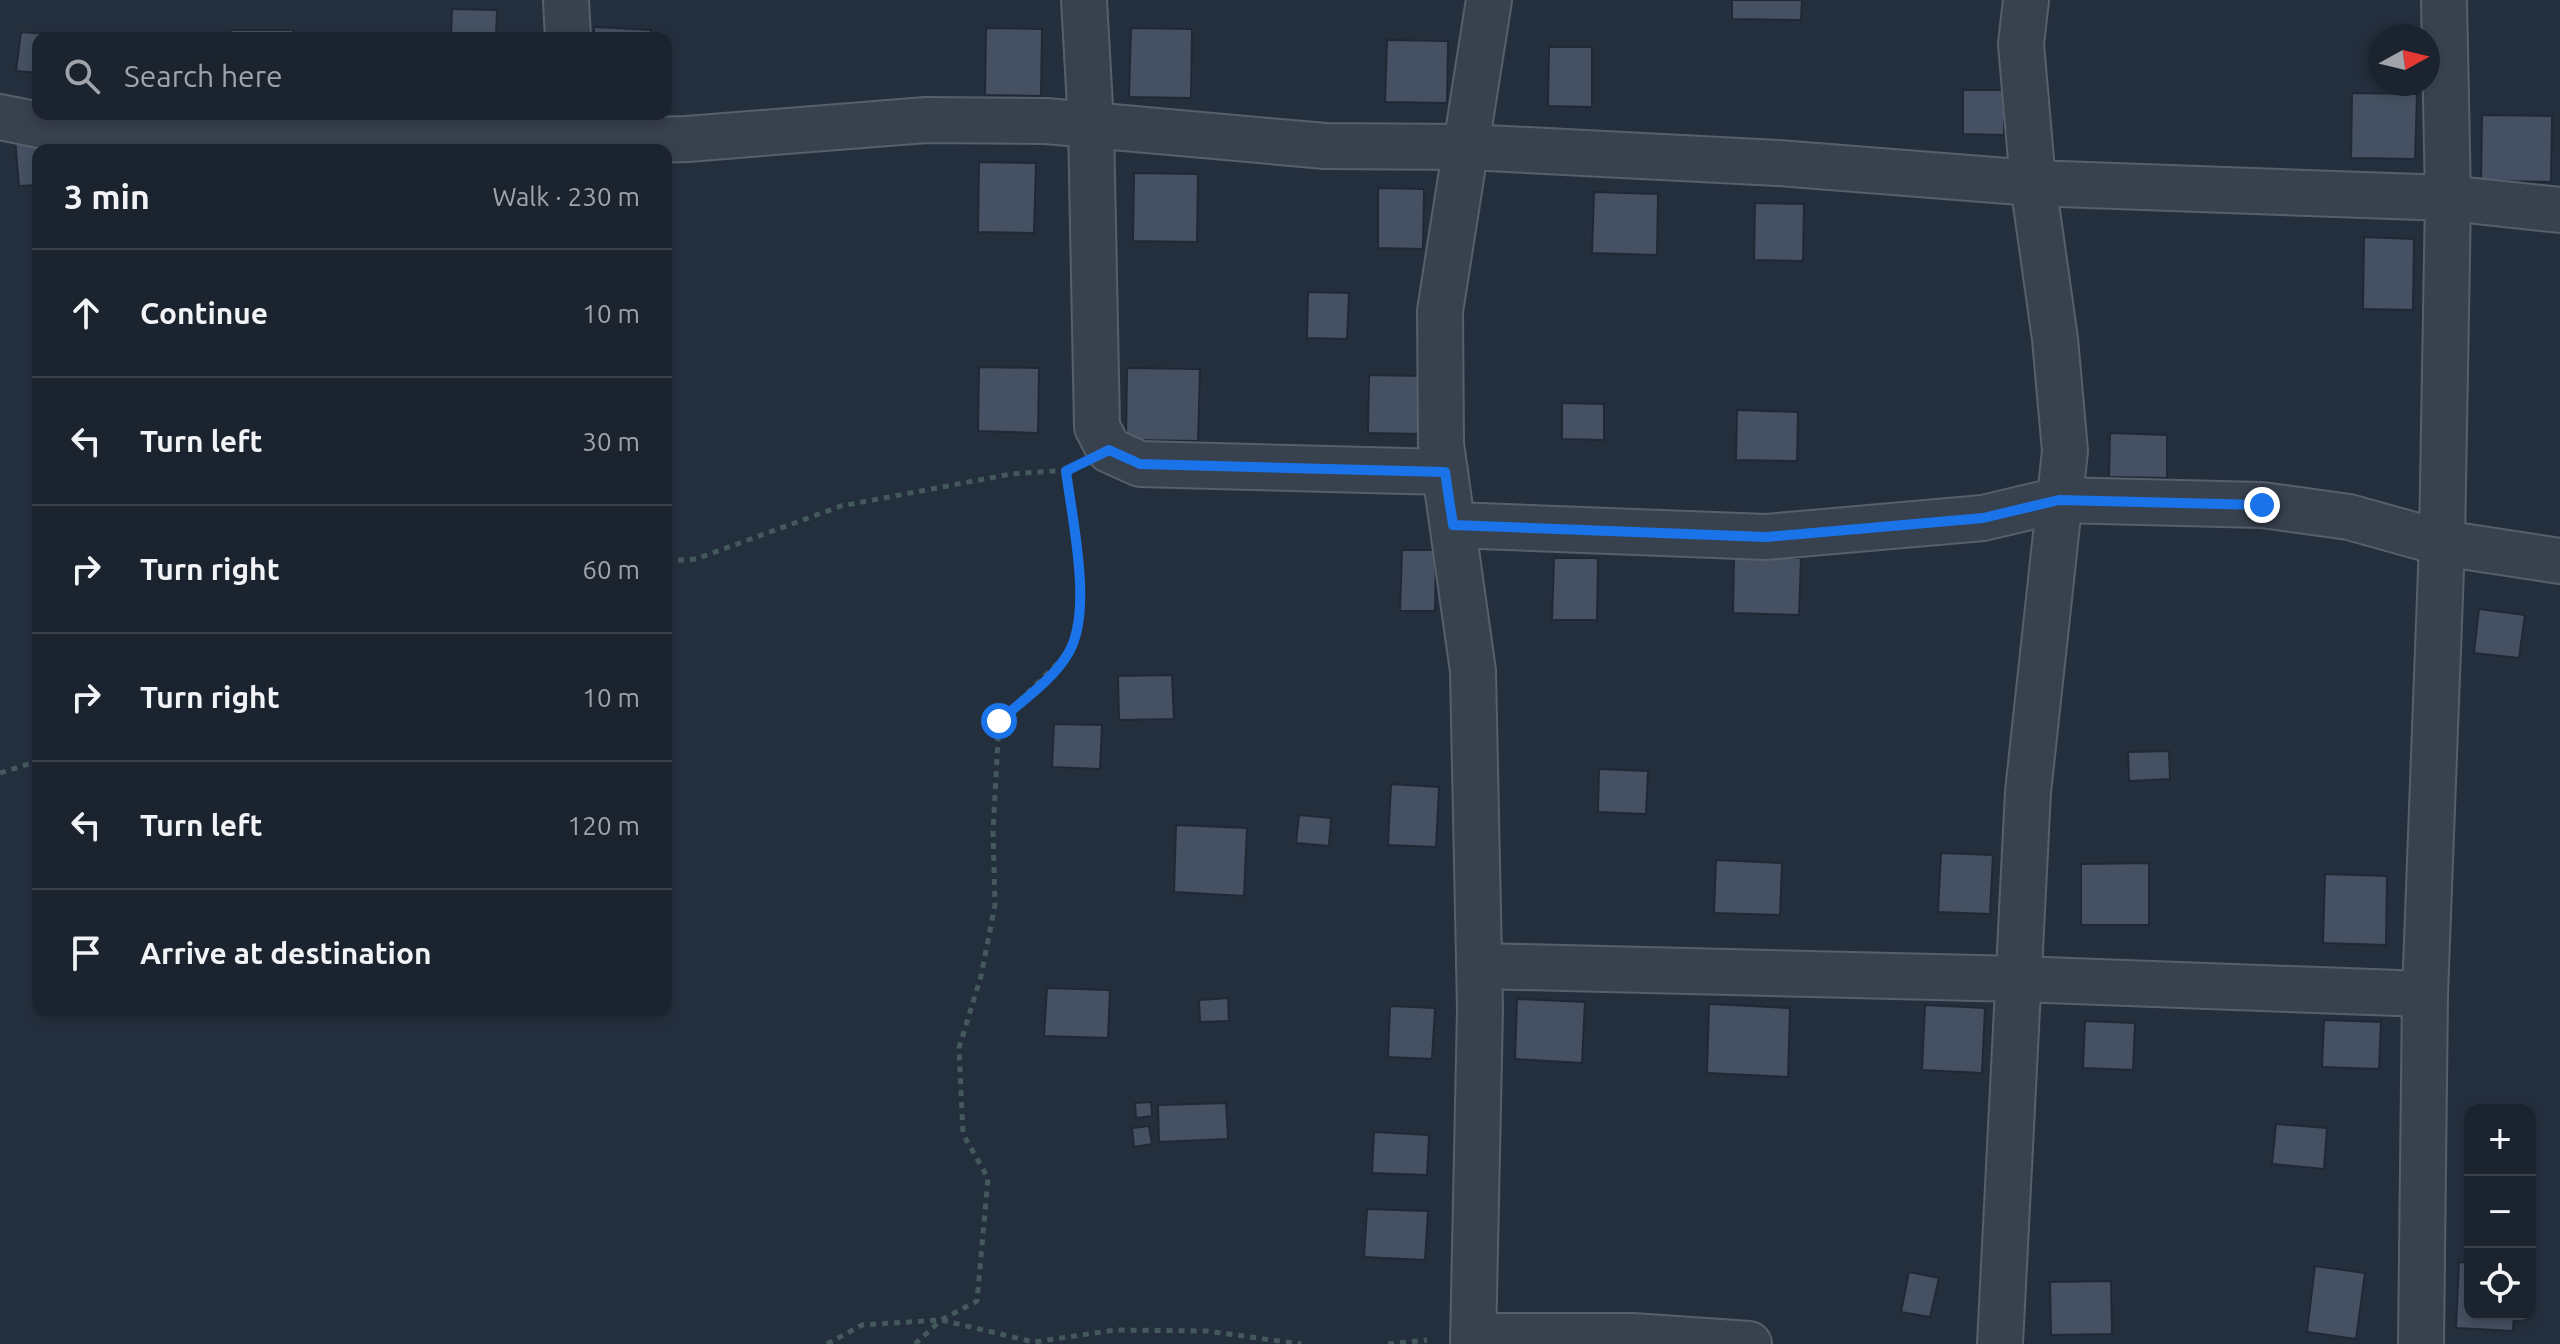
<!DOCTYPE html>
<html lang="en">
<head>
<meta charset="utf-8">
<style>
	body { margin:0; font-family:Ubuntu,sans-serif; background:#282f3a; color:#f1f3f6 }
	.controls { position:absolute; right:24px; bottom:24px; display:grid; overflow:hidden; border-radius:16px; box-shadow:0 4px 12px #0003 }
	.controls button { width:72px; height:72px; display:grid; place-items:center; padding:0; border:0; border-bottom:2px solid #39404a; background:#1b232e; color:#f1f3f6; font:40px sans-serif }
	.compass { position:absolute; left:2368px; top:24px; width:72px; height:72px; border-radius:50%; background:#1b232e; box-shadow:0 4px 12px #0003; rotate:82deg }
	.stop { position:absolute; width:24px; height:24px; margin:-18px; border:6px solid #1a73e8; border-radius:50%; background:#fff }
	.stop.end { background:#1a73e8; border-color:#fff; box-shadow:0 2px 8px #0008 }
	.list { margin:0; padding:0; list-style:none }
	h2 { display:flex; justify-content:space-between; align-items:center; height:104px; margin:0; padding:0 32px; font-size:34px }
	h2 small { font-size:26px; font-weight:400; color:#a0a4aa }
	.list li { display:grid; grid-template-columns:52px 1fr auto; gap:24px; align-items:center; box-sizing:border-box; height:128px; padding:0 32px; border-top:2px solid #39404a }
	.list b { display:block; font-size:30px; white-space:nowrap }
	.list em { font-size:26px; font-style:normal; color:#a0a4aa }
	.icon { flex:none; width:44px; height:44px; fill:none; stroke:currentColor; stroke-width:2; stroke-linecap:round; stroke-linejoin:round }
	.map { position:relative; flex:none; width:2560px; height:1344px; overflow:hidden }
	.search { position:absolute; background:#1b232e; box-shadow:0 4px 12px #0003; left:32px; top:32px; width:640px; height:88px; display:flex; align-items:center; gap:20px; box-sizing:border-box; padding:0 28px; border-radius:16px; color:#a0a4aa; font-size:30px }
	.panel { position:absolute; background:#1b232e; box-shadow:0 4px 12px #0003; left:32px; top:144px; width:640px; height:872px; border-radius:16px }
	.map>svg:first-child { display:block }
	.building { fill:#455162; stroke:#1f2835; stroke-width:2 }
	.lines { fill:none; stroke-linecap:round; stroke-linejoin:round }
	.minor-casing { stroke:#565f6c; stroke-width:48 }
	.path { stroke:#44595c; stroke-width:5; stroke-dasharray:6 6; stroke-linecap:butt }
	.minor { stroke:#38414e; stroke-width:44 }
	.route { stroke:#1a73e8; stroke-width:10 }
</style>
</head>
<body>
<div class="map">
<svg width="2560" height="1344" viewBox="0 0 2560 1344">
	<rect width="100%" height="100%" fill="#242f3e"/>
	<g class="building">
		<path d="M1732,0H1802L1801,20L1732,19Z"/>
		<path d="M452,9L497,10L496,38H451Z"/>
		<path d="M594,27L651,30L650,38H594Z"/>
		<path d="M986,28L1042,29L1041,96L985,95Z"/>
		<path d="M1131,28L1192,29L1191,98L1129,97Z"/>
		<path d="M230,30H293V38H231Z"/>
		<path d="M21,32L68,36V38H38V73L16,71Z"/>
		<path d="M1387,40L1448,41L1447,103L1385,102Z"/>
		<path d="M1549,47H1592V107L1548,106Z"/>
		<path d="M1963,90H2005L2004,135L1963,134Z"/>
		<path d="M2352,93L2417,94L2415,159L2351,158Z"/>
		<path d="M2482,115L2552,116L2551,182L2481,181Z"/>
		<path d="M15,138L59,150H38V185L19,186Z"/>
		<path d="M979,162L1036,163L1034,233L978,232Z"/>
		<path d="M1134,173L1198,174L1197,242L1133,241Z"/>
		<path d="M1378,188L1424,189L1423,249L1378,248Z"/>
		<path d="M1594,192L1658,194L1657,255L1592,253Z"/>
		<path d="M1755,203L1804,204L1803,261L1754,260Z"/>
		<path d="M2364,237L2414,239L2413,310L2363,309Z"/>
		<path d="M1308,292L1349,293L1347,339L1307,338Z"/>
		<path d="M979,367L1039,368L1038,433L978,431Z"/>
		<path d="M1127,368L1200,369L1198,441L1126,440Z"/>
		<path d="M1369,375L1422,376L1421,434L1368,433Z"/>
		<path d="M1562,403L1604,404V440L1562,439Z"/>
		<path d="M1737,410L1798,412L1797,461L1736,460Z"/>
		<path d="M2110,433L2167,435V478L2109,477Z"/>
		<path d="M1402,550H1436L1435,611H1400Z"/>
		<path d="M1734,557L1801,558L1799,615L1733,613Z"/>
		<path d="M1554,558H1598L1597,620H1552Z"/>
		<path d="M2479,609L2525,615L2519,658L2474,653Z"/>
		<path d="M1172,675L1174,719L1119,720L1118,676Z"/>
		<path d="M1054,724L1102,725L1100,769L1052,767Z"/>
		<path d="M2169,751L2170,779L2129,781L2128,752Z"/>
		<path d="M1599,769L1648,771L1646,814L1598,812Z"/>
		<path d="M1391,784L1439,787L1436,847L1388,845Z"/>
		<path d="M1299,815L1331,818L1329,846L1296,843Z"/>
		<path d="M1176,825L1247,828L1244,896L1174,892Z"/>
		<path d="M1941,853L1993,855L1990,914L1938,912Z"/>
		<path d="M1716,860L1782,863L1780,915L1714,913Z"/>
		<path d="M2149,863V925H2081V864Z"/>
		<path d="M2325,874L2387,876L2386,945L2323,943Z"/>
		<path d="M1047,988L1110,990L1108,1038L1044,1036Z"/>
		<path d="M1228,998L1229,1021L1200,1022L1199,1000Z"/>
		<path d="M1517,999L1585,1002L1582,1063L1515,1059Z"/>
		<path d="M1709,1004L1790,1008L1788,1077L1707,1073Z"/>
		<path d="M1925,1005L1985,1008L1982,1073L1922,1070Z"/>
		<path d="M1390,1006L1435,1008L1432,1059L1388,1057Z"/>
		<path d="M2324,1020L2381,1022L2379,1069L2322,1067Z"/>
		<path d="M2085,1021L2135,1023L2133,1070L2083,1068Z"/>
		<path d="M1151,1102L1152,1116L1136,1118L1135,1103Z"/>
		<path d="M1226,1103L1228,1139L1159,1142L1158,1105Z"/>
		<path d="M2276,1124L2327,1128L2324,1169L2272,1164Z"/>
		<path d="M1149,1126L1152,1144L1134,1147L1132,1128Z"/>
		<path d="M1374,1132L1429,1135L1427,1175L1372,1173Z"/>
		<path d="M1367,1209L1428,1211L1425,1260L1364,1257Z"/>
		<path d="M2459,1262L2470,1263V1314H2514L2513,1331L2456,1328Z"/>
		<path d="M2315,1266L2365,1273L2356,1339L2307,1332Z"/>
		<path d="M1909,1272L1939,1278L1930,1317L1901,1312Z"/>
		<path d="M2111,1281L2112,1334L2051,1335L2050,1282Z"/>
	</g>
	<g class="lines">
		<g class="minor-casing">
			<g id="minor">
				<path d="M566,0L568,38"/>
				<path d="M1084,0L1091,125L1097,427L1109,450L1140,464L1445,472"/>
				<path d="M0,117L124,142H265L403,134L574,142L687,139L926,120L1046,121L1325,146L1468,147L1778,163L2033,183L2448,198L2560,210"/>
				<path d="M1453,525L1766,537L1983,518L2059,500L2262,505L2349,517L2442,543L2560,561"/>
				<path d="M1479,966L2019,979L2425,994"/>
				<path d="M1474,1336H1633L1749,1344"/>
				<path d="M1473,1344L1480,1009L1473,671L1441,444L1440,311L1489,0"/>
				<path d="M2000,1344L2028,792L2065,451L2055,339L2033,183L2021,44L2026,0"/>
				<path d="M2421,1344L2425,994L2442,543L2448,198L2444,0"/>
			</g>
		</g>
		<g class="path">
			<path d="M666,561L696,559L841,506L1011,474L1069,470"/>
			<path d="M0,773L38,761"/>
			<path d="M827,1344L862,1325L941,1320L1034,1342L1115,1330L1207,1331L1301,1344"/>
			<path d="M915,1344L941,1320L977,1301L988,1178L963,1134L959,1048L981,976L995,905L993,831L999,721L1070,651L1082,592L1066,471"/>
			<path d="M1388,1344L1427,1340"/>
		</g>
		<use href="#minor" class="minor"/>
	</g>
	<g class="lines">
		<path class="route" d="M999,721C1022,701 1054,679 1069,652C1093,610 1072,519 1066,471L1109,450L1140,464L1445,472L1453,525L1766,537L1983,518L2059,500L2262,505"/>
	</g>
</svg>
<div class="controls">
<button>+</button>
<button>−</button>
<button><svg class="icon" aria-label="locate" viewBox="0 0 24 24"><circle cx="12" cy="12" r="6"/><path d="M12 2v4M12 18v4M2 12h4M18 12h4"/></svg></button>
</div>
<svg class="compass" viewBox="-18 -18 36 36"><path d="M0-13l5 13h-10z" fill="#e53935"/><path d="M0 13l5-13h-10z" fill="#a0a4aa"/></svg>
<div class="stop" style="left:999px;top:721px"></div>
<div class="stop end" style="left:2262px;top:505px"></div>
<div class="search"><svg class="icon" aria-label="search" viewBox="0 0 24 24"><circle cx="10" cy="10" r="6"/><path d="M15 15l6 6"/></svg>Search here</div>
<section class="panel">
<h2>3 min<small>Walk · 230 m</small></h2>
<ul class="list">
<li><svg class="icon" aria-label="ahead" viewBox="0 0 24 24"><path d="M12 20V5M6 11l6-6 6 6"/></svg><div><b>Continue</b></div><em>10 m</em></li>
<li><svg class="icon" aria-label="left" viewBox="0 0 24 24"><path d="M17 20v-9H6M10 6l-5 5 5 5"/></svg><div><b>Turn left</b></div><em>30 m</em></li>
<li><svg class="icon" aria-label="right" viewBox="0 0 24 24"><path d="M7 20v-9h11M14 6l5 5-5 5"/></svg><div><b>Turn right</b></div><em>60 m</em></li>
<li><svg class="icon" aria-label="right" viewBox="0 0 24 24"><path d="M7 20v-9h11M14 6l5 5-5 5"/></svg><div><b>Turn right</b></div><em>10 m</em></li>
<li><svg class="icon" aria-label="left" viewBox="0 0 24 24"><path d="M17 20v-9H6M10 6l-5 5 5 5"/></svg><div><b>Turn left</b></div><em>120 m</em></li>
<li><svg class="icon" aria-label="arrive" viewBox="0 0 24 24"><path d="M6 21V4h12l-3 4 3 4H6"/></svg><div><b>Arrive at destination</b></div></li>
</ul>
</section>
</div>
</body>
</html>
